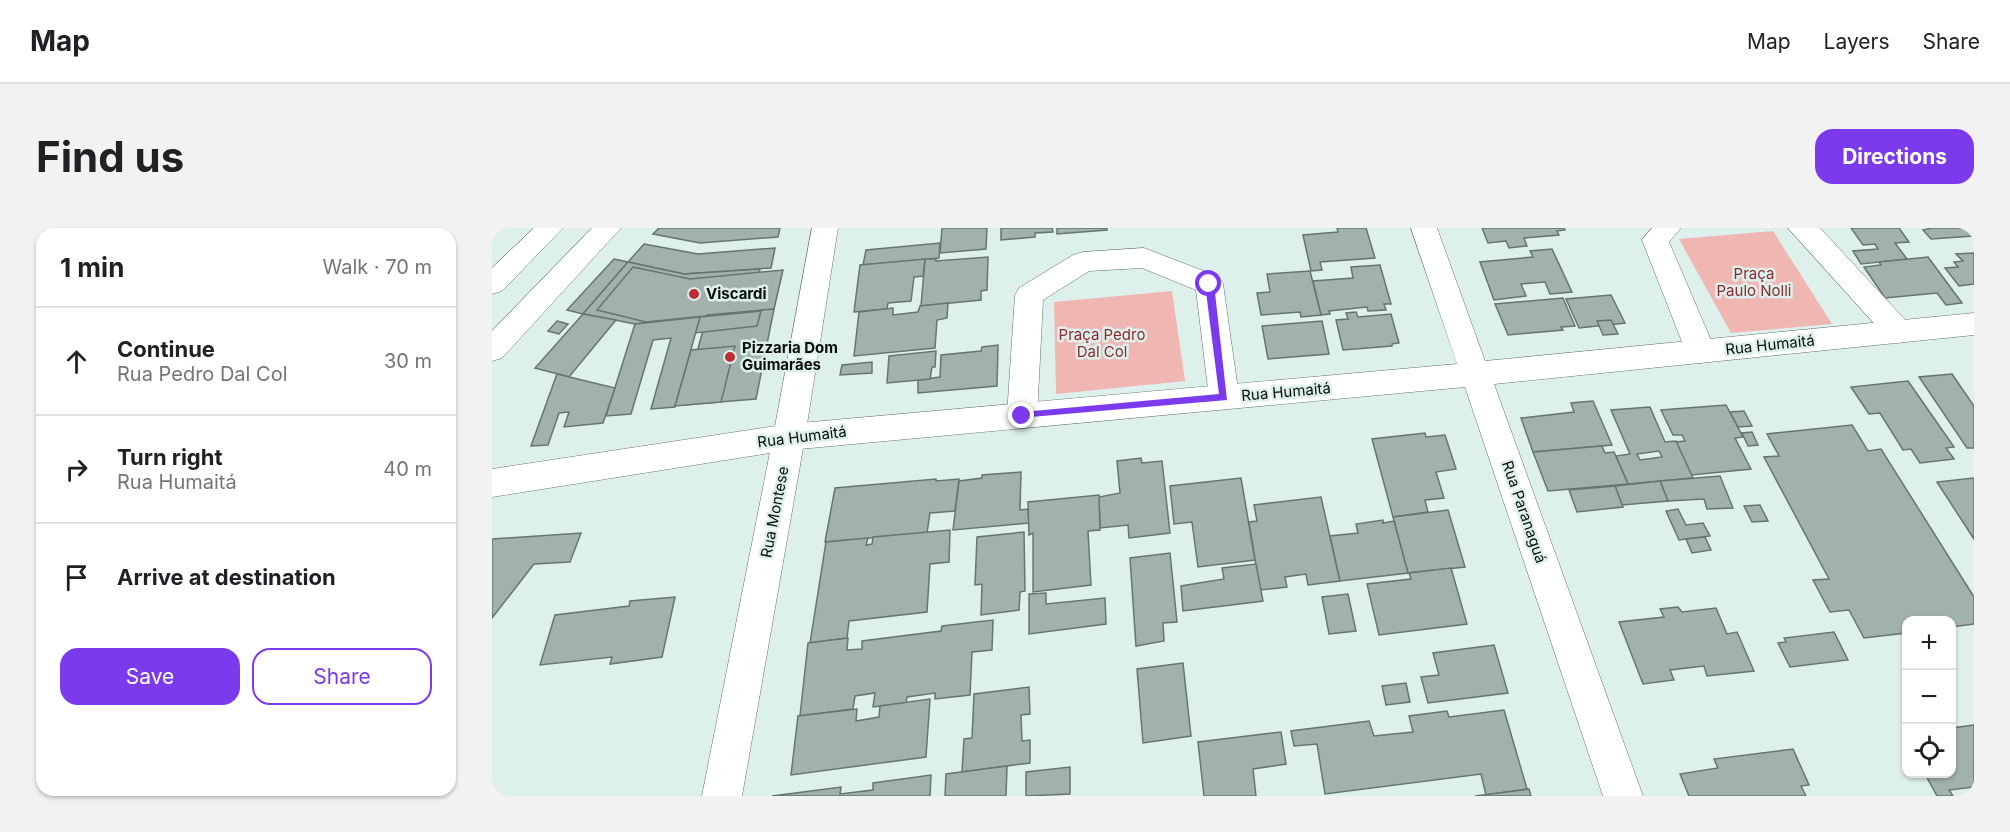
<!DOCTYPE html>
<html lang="en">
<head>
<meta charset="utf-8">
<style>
	body { margin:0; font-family:Inter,sans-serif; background:#f2f2f2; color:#202124 }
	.controls { position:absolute; right:18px; bottom:18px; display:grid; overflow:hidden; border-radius:12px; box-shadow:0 2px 4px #0004 }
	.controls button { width:54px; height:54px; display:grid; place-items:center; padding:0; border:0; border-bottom:2px solid #e0e0e0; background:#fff; color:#202124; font:30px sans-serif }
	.stop { position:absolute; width:18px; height:18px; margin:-14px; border:4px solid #7c3aed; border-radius:50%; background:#fff }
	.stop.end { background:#7c3aed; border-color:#fff; box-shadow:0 2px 6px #0008 }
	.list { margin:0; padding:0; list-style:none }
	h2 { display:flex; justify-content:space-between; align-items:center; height:78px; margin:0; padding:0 24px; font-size:26px }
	h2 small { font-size:20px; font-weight:400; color:#757577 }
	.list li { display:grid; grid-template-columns:39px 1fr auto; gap:18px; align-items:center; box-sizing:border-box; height:108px; padding:0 24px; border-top:2px solid #e0e0e0 }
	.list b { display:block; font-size:22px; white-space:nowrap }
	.list p { margin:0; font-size:20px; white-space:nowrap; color:#757577 }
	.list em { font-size:20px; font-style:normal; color:#757577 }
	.actions { display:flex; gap:12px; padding:18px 24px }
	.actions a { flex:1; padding:14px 0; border:2px solid #7c3aed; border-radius:18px; text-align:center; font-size:21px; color:#7c3aed }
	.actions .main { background:#7c3aed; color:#fff }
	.icon { flex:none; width:33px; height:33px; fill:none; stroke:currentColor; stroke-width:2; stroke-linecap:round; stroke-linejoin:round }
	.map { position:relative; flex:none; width:1482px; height:568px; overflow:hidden; border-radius:18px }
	header { display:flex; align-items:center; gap:36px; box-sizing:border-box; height:84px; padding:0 30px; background:#fff; border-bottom:2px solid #e0e0e0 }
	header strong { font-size:28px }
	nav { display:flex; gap:33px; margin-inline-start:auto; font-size:21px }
	.intro { display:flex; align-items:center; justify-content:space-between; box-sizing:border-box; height:144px; padding:0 36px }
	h1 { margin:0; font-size:42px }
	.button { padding:15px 27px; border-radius:18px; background:#7c3aed; color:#fff; font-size:21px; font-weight:700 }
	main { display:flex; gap:36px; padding:0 36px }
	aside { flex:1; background:#fff; border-radius:18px; box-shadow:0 2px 4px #0004 }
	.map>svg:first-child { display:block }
	.green { fill:#f0b6b2 }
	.building { fill:#a1b1ad; stroke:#667572; stroke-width:1.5; fill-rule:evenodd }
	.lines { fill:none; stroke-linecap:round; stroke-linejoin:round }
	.street-casing { stroke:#61716d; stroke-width:1 }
	.secondary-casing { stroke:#61716d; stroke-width:1 }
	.street { fill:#fff; fill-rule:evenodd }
	.secondary { fill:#fff; fill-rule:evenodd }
	.route { fill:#7c3aed }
	.poi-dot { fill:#bd2d36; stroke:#def0ec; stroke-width:2 }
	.labels { text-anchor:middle; stroke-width:5; stroke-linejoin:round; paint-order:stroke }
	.park-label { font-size:15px; fill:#8b292c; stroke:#def0ec }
	.poi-label { font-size:15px; font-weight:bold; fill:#090e0d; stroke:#def0ec; text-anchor:start }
	.street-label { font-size:15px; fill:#090e0d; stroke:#def0ec }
</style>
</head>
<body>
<header>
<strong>Map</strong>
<nav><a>Map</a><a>Layers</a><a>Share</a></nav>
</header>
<div class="intro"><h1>Find us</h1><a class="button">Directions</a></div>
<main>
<aside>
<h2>1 min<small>Walk · 70 m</small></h2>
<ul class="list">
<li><svg class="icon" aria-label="ahead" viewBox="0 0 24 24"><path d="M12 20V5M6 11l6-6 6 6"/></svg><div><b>Continue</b><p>Rua Pedro Dal Col</p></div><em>30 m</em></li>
<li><svg class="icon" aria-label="right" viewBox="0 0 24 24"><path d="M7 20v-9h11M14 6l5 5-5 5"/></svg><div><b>Turn right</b><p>Rua Humaitá</p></div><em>40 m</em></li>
<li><svg class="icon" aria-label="arrive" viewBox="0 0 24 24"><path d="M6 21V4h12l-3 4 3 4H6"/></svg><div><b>Arrive at destination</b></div></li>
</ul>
<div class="actions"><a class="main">Save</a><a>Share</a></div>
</aside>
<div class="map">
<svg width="1482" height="568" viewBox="0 0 1482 568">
	<rect width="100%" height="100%" fill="#def0ec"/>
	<g class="green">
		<path d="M1281,3L1340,96L1239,105L1187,11Z"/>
		<path d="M680,63L693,153L564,166L562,74Z"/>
	</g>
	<g class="building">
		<path d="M167,0H288L286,9L208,15L161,6Z"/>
		<path d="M450,0H495L494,21L448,25Z"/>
		<path d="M509,0H560L561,4L543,5V9L509,12Z"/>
		<path d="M565,0H615V2L565,6Z"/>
		<path d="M845,0H874L883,30L828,34L830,42L819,43L811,7L846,4Z"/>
		<path d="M990,0H1072L1073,2L1065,3L1067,7L1032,10L1035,18L1017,20L1014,13L996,15Z"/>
		<path d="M1359,0H1407L1417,14L1403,15L1415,31L1369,36L1361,23L1386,21L1383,16L1371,17Z"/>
		<path d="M1440,0H1474L1481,8L1439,11L1431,2Z"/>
		<path d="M448,15L447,30L371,37L374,22Z"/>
		<path d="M152,16L206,26L283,20L279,40L192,46L136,34Z"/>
		<path d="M1060,21L1080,64L1058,66L1053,54L1029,56L1034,68L1002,72L988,34L1041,29L1038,23Z"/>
		<path d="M1482,25V56L1467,58L1453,40L1466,39L1462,34L1471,33L1464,26Z"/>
		<path d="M496,29L495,62L489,63V72L429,78L433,31H444V33Z"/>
		<path d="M1436,29L1470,75L1454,77L1445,65L1393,70L1372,39L1389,37L1387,34Z"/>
		<path d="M122,31L136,34L91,86L75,82Z"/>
		<path d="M433,31L431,48L422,49L419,73L396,75L395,81L362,84L368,37Z"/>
		<path d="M136,34L192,46L268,41L258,84L143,96L91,86Z"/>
		<path d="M888,37L899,76H892L894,82L876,83L875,79L837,83L838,86L829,87L821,53L861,50L859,39Z"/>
		<path d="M141,39L198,51L291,42L282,81L154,94L105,82Z"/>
		<path d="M818,43L829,87L809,89L808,84L769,87L765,65L778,64L775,46Z"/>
		<path d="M1119,67L1133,95L1087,100L1074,71Z"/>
		<path d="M1071,70L1083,98L1069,99L1071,102L1016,107L1003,76Z"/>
		<path d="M456,75L455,90L445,92L443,120L362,128L367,84L401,80V87L426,84L428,78Z"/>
		<path d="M282,81L264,171L191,177L215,87Z"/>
		<path d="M269,83L265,98L203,105L208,89Z"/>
		<path d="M864,84L866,89L899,86L907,115L900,116V118L851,122L844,92L856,91L854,85Z"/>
		<path d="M91,86L124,92L77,149L43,140Z"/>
		<path d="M208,89L183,179L159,181L179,110L161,112L139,186L114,188L143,96Z"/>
		<path d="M1119,92L1126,106L1111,107L1105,93Z"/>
		<path d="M65,93L76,96L67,106L56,103Z"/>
		<path d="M830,93L837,126L776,131L770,98Z"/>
		<path d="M506,117L505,158L426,165V152L448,149L449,127L489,123L490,119Z"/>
		<path d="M243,118L229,174L183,178L199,122Z"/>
		<path d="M444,123L443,139H440L438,151L395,155L397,128Z"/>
		<path d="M380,134V145L348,147L350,137Z"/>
		<path d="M65,146L123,160L111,195L72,199L77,184L67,185L56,217L39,218Z"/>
		<path d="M1460,146L1482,178V220H1475L1427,149Z"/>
		<path d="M1416,153L1462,219L1454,220L1462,231L1428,235L1419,221L1411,222L1388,185L1377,186L1359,159Z"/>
		<path d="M1101,173L1120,217L1041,224L1029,190L1082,184L1079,175Z"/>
		<path d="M1234,177L1251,209L1243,210L1259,241L1199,247L1184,214L1193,213L1190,207H1181L1169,182Z"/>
		<path d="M1158,179L1173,214L1184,213L1201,250L1136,256L1124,228L1138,226L1119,182ZM1167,223L1170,229L1148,232L1145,226Z"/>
		<path d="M1252,183L1260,198L1246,199L1238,184Z"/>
		<path d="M1360,197L1376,223L1389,221L1482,369V396L1460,399V392H1414V405L1372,410L1357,382L1338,384L1321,352L1337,351L1272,229L1287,228L1275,206Z"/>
		<path d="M1260,204L1266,217L1256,218L1250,205Z"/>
		<path d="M933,205L934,209L953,207L964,241L944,244L952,270L933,272L936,284L901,289L880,211Z"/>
		<path d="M1110,218L1113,225L1122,224L1136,256L1056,263L1041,224Z"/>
		<path d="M649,230L650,235L670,233L678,305L637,310L636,297L608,300L607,269L628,265L625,233Z"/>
		<path d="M529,244L528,282L536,281L537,295L461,302L467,253L490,250V247Z"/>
		<path d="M1228,248L1241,280L1215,281L1212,271L1176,273L1168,253Z"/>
		<path d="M749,250L763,332L706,339L700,294L682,296L678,258Z"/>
		<path d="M1481,250L1482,252V311L1445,254Z"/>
		<path d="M444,251V253L467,251L463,283L438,285L435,305L333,314L343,260Z"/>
		<path d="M1168,253L1176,273L1130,277L1123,258Z"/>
		<path d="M1123,258L1131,279L1085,284L1077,262Z"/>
		<path d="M607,267L608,302L596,303L599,357L541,364V305L537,307L536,274Z"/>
		<path d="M829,269L848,353L816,357L814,346L793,349L795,359L768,362L757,294L765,293L762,277Z"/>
		<path d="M1268,277L1276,293L1260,294L1252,278Z"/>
		<path d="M1186,281L1194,297L1211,295L1218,308L1187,312L1174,283Z"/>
		<path d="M956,282L973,339L916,345L901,289Z"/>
		<path d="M891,292V295L902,293L916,345L848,353L838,308L866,305L864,296Z"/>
		<path d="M458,302L457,334L438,336L435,384L357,393L355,410L318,415L334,314L376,310L374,317L380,316L381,309Z"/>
		<path d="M532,304L533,363L528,364L527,382L489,387L490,356L483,357L485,309Z"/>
		<path d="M89,305L78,334L42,336L0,390V311Z"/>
		<path d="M1213,309L1219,322L1200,325L1194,311Z"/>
		<path d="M678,325L685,394L671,395L672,413L644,418L638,330Z"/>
		<path d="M764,336L771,373L691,383L689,358L732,351L730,340Z"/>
		<path d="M959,340L975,396L887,407L875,356L919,351L917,345Z"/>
		<path d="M554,365V376L613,370L614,396L537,406V366Z"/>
		<path d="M856,366L864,403L837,406L830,369Z"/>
		<path d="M183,369L170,429L118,436L120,429L48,437L63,387L137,378L138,373Z"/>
		<path d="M1186,379L1190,384L1224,380L1235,406L1245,404L1262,443L1215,448L1212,438L1178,442L1182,452L1151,456L1127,394L1172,389L1168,381Z"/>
		<path d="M501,392L500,422L480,424L478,467L443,471V465L415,469L414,475L381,479L383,465L363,468L361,481L308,488L316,415L356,410L355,422L370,421V413L449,403L450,398Z"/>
		<path d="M1342,404L1356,432L1298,439L1286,415L1294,414L1292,410Z"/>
		<path d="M1002,417L1016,465L936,475L929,449L947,447L941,425Z"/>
		<path d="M691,435L699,508L651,515L645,441Z"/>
		<path d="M914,455L918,474L894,477L890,458Z"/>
		<path d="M537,459L538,486L529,487L530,513L538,512V535L470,544L472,511L480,510L482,466Z"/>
		<path d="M438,471L434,529L299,547L306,488L365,481L364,493L387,489L388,478Z"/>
		<path d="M1012,482L1035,561L994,567L989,546L833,566L825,516L802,518L799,503L877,493L882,508L921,504L917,488L955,483L957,489Z"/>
		<path d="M1482,497V559L1457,562L1461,568H1445L1433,546H1460V500Z"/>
		<path d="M789,504L794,536L761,541L764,568H712L706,514Z"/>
		<path d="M1301,521L1317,557L1309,558L1314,568H1197L1188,546L1226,540L1222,531Z"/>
		<path d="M515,538L514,568H453L454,546Z"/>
		<path d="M578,539V566L534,568V544Z"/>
		<path d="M439,547L438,568H280L349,559L348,566L381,562V555Z"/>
		<path d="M1037,561L1039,568H983Z"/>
	</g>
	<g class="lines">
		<g class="street-casing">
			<g id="street">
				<path d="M320,0H346L313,209L250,568H210L281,209Z"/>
				<path d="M1160,0H1189L1177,14L1224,124L1219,132L1209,135L1199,132L1194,124L1150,12Z"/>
				<path d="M1296,0H1328L1417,96L1421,104L1417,112L1407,115L1397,112Z"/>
				<path d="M652,20L727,49L731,56L747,169L743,178L732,181L721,178L717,169L704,62L650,40L597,43L551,72L545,188L541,197L530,200L519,197L515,188L523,67L527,60L581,27L591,24Z"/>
			</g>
		</g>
		<g class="secondary-casing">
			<g id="secondary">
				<path d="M42,0H71L10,63L0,66V40Z"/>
				<path d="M100,0H129L10,130L0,133V103Z"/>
				<path d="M919,0H945L993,133L1482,85V107L1002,156L1151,568H1111L973,159L297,222L0,269V241L297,196L965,136Z"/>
			</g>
		</g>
		<use href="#street" class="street"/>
		<use href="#secondary" class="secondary"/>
	</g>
	<path class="route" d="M717,53L722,56L735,172L527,190V185L530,184L727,166L713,56Z"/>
	<g class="poi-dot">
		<circle cx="202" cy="66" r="6"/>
		<circle cx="238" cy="129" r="6"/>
	</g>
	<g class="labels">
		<g class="park-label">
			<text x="1262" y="51">Praça<tspan x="1262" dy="17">Paulo Nolli</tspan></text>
			<text x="610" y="112">Praça Pedro<tspan x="610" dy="17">Dal Col</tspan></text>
		</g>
		<g class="poi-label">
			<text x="214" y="71">Viscardi</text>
			<text x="250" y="125">Pizzaria Dom<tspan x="250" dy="17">Guimarães</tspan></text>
		</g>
		<g class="street-label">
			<text transform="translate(1278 117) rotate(-6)" y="5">Rua Humaitá</text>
			<text transform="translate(794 164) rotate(-5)" y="5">Rua Humaitá</text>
			<text transform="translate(310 209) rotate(-7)" y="5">Rua Humaitá</text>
			<text transform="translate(283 284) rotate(-79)" y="5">Rua Montese</text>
			<text transform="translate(1032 284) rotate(71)" y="5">Rua Paranaguá</text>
		</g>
	</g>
</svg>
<div class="controls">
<button>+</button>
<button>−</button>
<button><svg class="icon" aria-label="locate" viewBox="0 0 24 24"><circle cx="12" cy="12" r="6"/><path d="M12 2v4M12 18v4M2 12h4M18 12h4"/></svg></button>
</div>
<div class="stop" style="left:717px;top:56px"></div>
<div class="stop end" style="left:530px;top:188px"></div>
</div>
</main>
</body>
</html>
